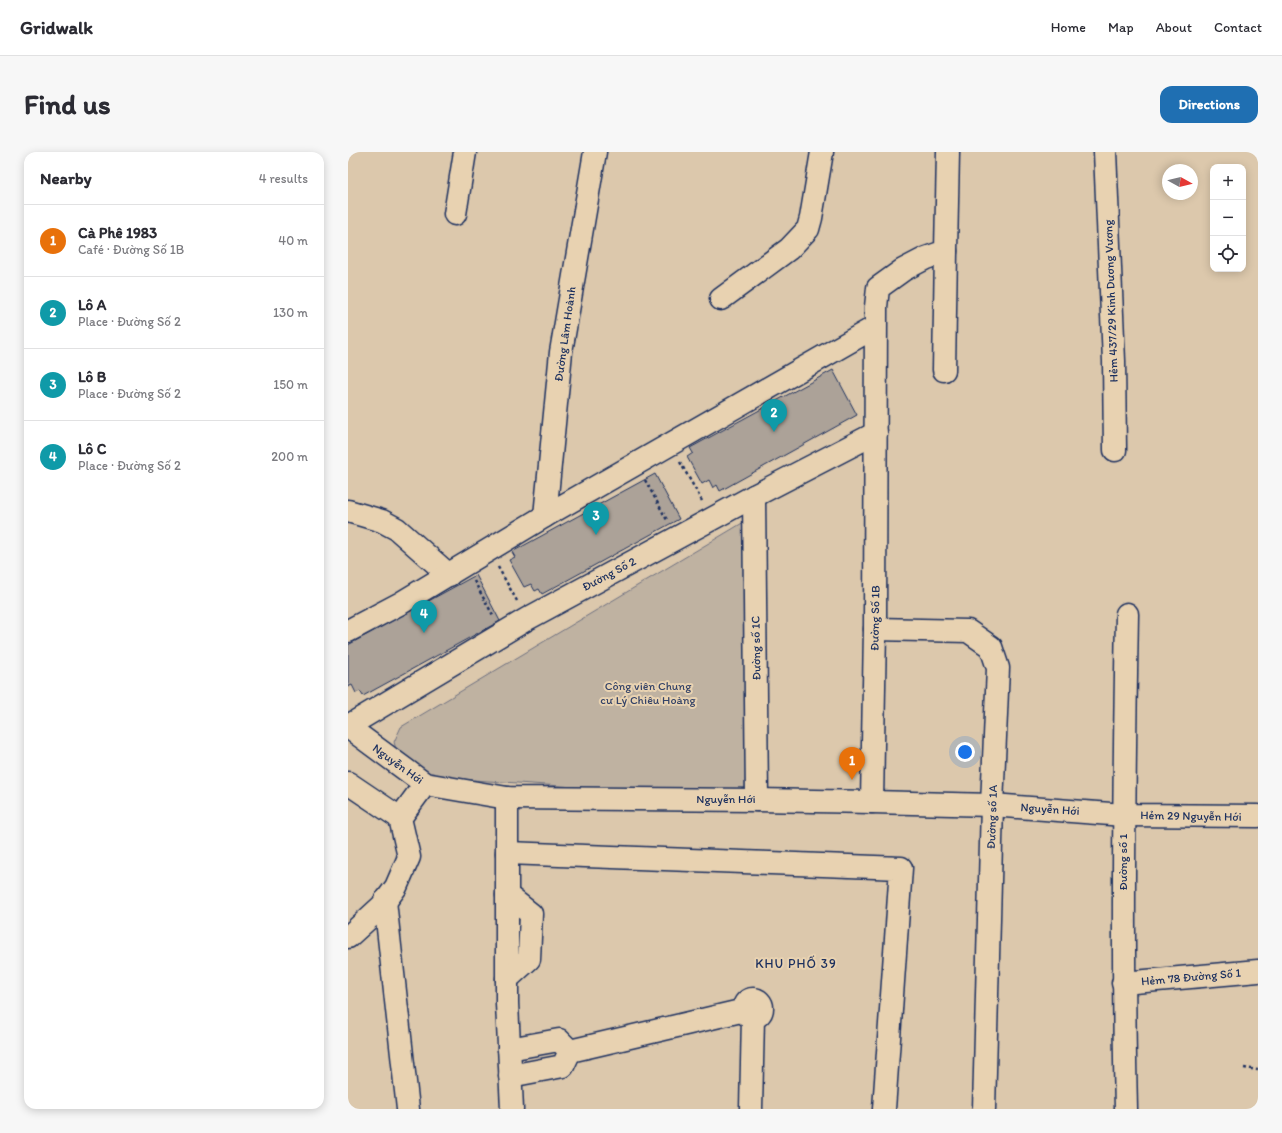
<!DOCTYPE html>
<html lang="en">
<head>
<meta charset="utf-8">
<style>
	body { margin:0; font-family:Itim,sans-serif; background:#f7f7f7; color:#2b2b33 }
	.controls { position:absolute; right:12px; top:12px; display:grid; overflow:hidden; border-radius:8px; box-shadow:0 2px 10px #0003 }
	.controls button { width:36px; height:36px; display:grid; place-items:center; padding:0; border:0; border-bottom:1px solid #e1e1e2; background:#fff; color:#2b2b33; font:20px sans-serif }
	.compass { position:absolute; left:814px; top:12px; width:36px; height:36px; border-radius:50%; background:#fff; box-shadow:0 2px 10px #0003; rotate:98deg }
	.you { position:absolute; left:617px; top:600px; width:14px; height:14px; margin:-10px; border:3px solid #fff; border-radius:50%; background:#1a73e8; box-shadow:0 0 0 6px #1a73e833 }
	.badge { display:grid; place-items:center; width:26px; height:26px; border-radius:50%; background:#1f6fb2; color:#fff; font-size:13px; font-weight:700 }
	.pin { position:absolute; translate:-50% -33px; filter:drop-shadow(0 1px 2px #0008) }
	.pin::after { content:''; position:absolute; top:21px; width:14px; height:12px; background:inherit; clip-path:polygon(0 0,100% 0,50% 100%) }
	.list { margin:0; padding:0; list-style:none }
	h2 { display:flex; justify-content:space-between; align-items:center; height:52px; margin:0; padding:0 16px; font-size:17px }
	h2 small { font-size:13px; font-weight:400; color:#7c7c81 }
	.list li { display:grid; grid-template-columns:26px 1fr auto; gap:12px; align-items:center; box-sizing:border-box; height:72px; padding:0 16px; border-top:1px solid #e1e1e2 }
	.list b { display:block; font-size:15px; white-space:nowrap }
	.list p { margin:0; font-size:13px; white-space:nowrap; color:#7c7c81 }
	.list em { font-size:13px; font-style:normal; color:#7c7c81 }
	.icon { flex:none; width:22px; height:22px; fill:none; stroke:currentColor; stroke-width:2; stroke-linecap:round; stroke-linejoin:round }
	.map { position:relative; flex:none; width:910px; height:957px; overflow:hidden; border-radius:12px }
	header { display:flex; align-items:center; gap:24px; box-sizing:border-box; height:56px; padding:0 20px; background:#fff; border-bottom:1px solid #e1e1e2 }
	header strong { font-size:19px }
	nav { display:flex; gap:22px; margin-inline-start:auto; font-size:14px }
	.intro { display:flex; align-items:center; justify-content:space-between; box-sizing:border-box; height:96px; padding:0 24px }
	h1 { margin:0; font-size:28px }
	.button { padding:10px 18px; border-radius:12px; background:#1f6fb2; color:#fff; font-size:14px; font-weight:700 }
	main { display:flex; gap:24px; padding:0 24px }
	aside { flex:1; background:#fff; border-radius:12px; box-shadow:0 2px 10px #0003 }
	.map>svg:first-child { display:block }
	.green { fill:#bfb2a1; stroke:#6d7080 }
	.building { fill:#aca298; stroke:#1b2f5e }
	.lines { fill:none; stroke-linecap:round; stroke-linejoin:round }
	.minor-casing { stroke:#1b2f5e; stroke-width:25 }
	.path { stroke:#1b2f5e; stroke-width:2.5; stroke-dasharray:3 3; stroke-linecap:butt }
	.minor { stroke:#e8d2b1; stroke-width:22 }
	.labels { text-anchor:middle; stroke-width:4; stroke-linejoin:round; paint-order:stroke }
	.street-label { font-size:12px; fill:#1b2f5e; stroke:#e8d2b1 }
	.park-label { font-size:12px; fill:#344368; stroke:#e8d2b1 }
	.neighbourhood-label { font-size:13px; letter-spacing:1px; fill:#1b2f5e; stroke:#e8d2b1 }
</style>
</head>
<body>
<header>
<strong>Gridwalk</strong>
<nav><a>Home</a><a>Map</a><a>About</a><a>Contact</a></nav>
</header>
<div class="intro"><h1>Find us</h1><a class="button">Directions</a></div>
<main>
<aside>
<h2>Nearby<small>4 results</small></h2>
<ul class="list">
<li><span class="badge" style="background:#e8710a">1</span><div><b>Cà Phê 1983</b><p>Café · Đường Số 1B</p></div><em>40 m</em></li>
<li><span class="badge" style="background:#0f9aa8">2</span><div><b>Lô A</b><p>Place · Đường Số 2</p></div><em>130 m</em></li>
<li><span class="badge" style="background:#0f9aa8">3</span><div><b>Lô B</b><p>Place · Đường Số 2</p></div><em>150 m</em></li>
<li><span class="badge" style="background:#0f9aa8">4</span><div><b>Lô C</b><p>Place · Đường Số 2</p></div><em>200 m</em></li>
</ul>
</aside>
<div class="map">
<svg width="910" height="957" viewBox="0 0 910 957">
	<rect width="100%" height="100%" fill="#dcc8ac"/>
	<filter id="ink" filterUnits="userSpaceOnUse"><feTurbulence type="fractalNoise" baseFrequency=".025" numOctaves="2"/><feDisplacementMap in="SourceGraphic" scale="8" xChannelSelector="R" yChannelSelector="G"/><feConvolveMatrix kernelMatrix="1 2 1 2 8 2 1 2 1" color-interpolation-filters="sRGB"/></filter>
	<g filter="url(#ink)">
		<path class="green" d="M396,370L403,376L397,638L385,646L83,625L49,601L46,590L53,575Z"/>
		<g class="building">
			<path d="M485,218L509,263L372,339L369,333L365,336L361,328L354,332L339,305L345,301L342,296Z"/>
			<path d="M307,322L331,367L194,442L191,437L187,439L183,432L176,435L161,408L167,405L164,400Z"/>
			<path d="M128,423L152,469L15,544L12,539L8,541L4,533L0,535V493Z"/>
		</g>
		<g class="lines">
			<g class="minor-casing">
				<g id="minor">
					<path d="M757,0L766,209L767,298"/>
					<path d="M107,62L117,0"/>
					<path d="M373,147L441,97L460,77L463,66L474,0"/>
					<path d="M596,218L598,99"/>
					<path d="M406,344L409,648"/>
					<path d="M0,359L34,369L49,377L101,423"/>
					<path d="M197,364L213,200L247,0"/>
					<path d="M527,477L620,479L643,495L650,516L644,653L636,957"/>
					<path d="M0,479L53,451L197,364L527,175"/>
					<path d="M0,574L179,467L406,344L528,281"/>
					<path d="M0,575L77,632L159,646L409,648L524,650L644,653L776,663L910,664"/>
					<path d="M0,631L52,666"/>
					<path d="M159,646V851L164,957"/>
					<path d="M524,650L527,477L528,155L530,136L555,118L578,106L598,99L600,0"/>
					<path d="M159,701L553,716L536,957"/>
					<path d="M37,749L60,957"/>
					<path d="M0,785L34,754L48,735L61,705L52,666L77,632"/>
					<path d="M159,827L181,807L183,762L159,743"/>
					<path d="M775,831L910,819"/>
					<circle cx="405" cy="856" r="9"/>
					<path d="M161,897L211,888L222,899L215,914L162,924"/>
					<path d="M222,899L397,858"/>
					<path d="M403,957L405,865"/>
					<path d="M778,957C774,792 776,627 779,462"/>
				</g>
			</g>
			<g class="path">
				<path d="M332,310L354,349"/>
				<path d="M297,328L319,368"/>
				<path d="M150,415L169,449"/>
				<path d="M126,429L146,465"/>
				<path d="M896,916L910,918"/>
			</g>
			<use href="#minor" class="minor"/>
		</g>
	</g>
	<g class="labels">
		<g class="street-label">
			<text transform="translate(763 149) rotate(-92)" y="4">Hẻm 437/29 Kinh Dương Vương</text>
			<text transform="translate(217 182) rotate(-82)" y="4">Đường Lâm Hoành</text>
			<text transform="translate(261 422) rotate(-28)" y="4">Đường Số 2</text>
			<text transform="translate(527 466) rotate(-89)" y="4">Đường Số 1B</text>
			<text transform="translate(408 496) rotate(-91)" y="4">Đường số 1C</text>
			<text transform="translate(50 612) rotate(36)" y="4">Nguyễn Hới</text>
			<text x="378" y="651">Nguyễn Hới</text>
			<text transform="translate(702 657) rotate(4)" y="4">Nguyễn Hới</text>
			<text transform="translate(843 664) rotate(1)" y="4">Hẻm 29 Nguyễn Hới</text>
			<text transform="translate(644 665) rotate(-88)" y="4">Đường số 1A</text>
			<text transform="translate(775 710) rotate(-90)" y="4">Đường số 1</text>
			<text transform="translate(843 825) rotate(-5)" y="4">Hẻm 78 Đường Số 1</text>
		</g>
		<g class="park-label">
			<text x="300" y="538">Công viên Chung<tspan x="300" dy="14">cư Lý Chiêu Hoàng</tspan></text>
		</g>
		<g class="neighbourhood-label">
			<text x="448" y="816">KHU PHỐ 39</text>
		</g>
	</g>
</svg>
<div class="controls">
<button>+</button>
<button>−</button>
<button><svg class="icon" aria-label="locate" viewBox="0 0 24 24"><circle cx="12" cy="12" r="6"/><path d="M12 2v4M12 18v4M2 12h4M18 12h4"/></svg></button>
</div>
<svg class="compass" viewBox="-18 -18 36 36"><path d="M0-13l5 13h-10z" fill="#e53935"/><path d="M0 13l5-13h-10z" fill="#7c7c81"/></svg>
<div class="you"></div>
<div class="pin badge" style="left:504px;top:628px;background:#e8710a">1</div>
<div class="pin badge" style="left:426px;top:280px;background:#0f9aa8">2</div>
<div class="pin badge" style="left:248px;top:383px;background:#0f9aa8">3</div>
<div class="pin badge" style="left:76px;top:481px;background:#0f9aa8">4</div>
</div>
</main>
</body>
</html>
